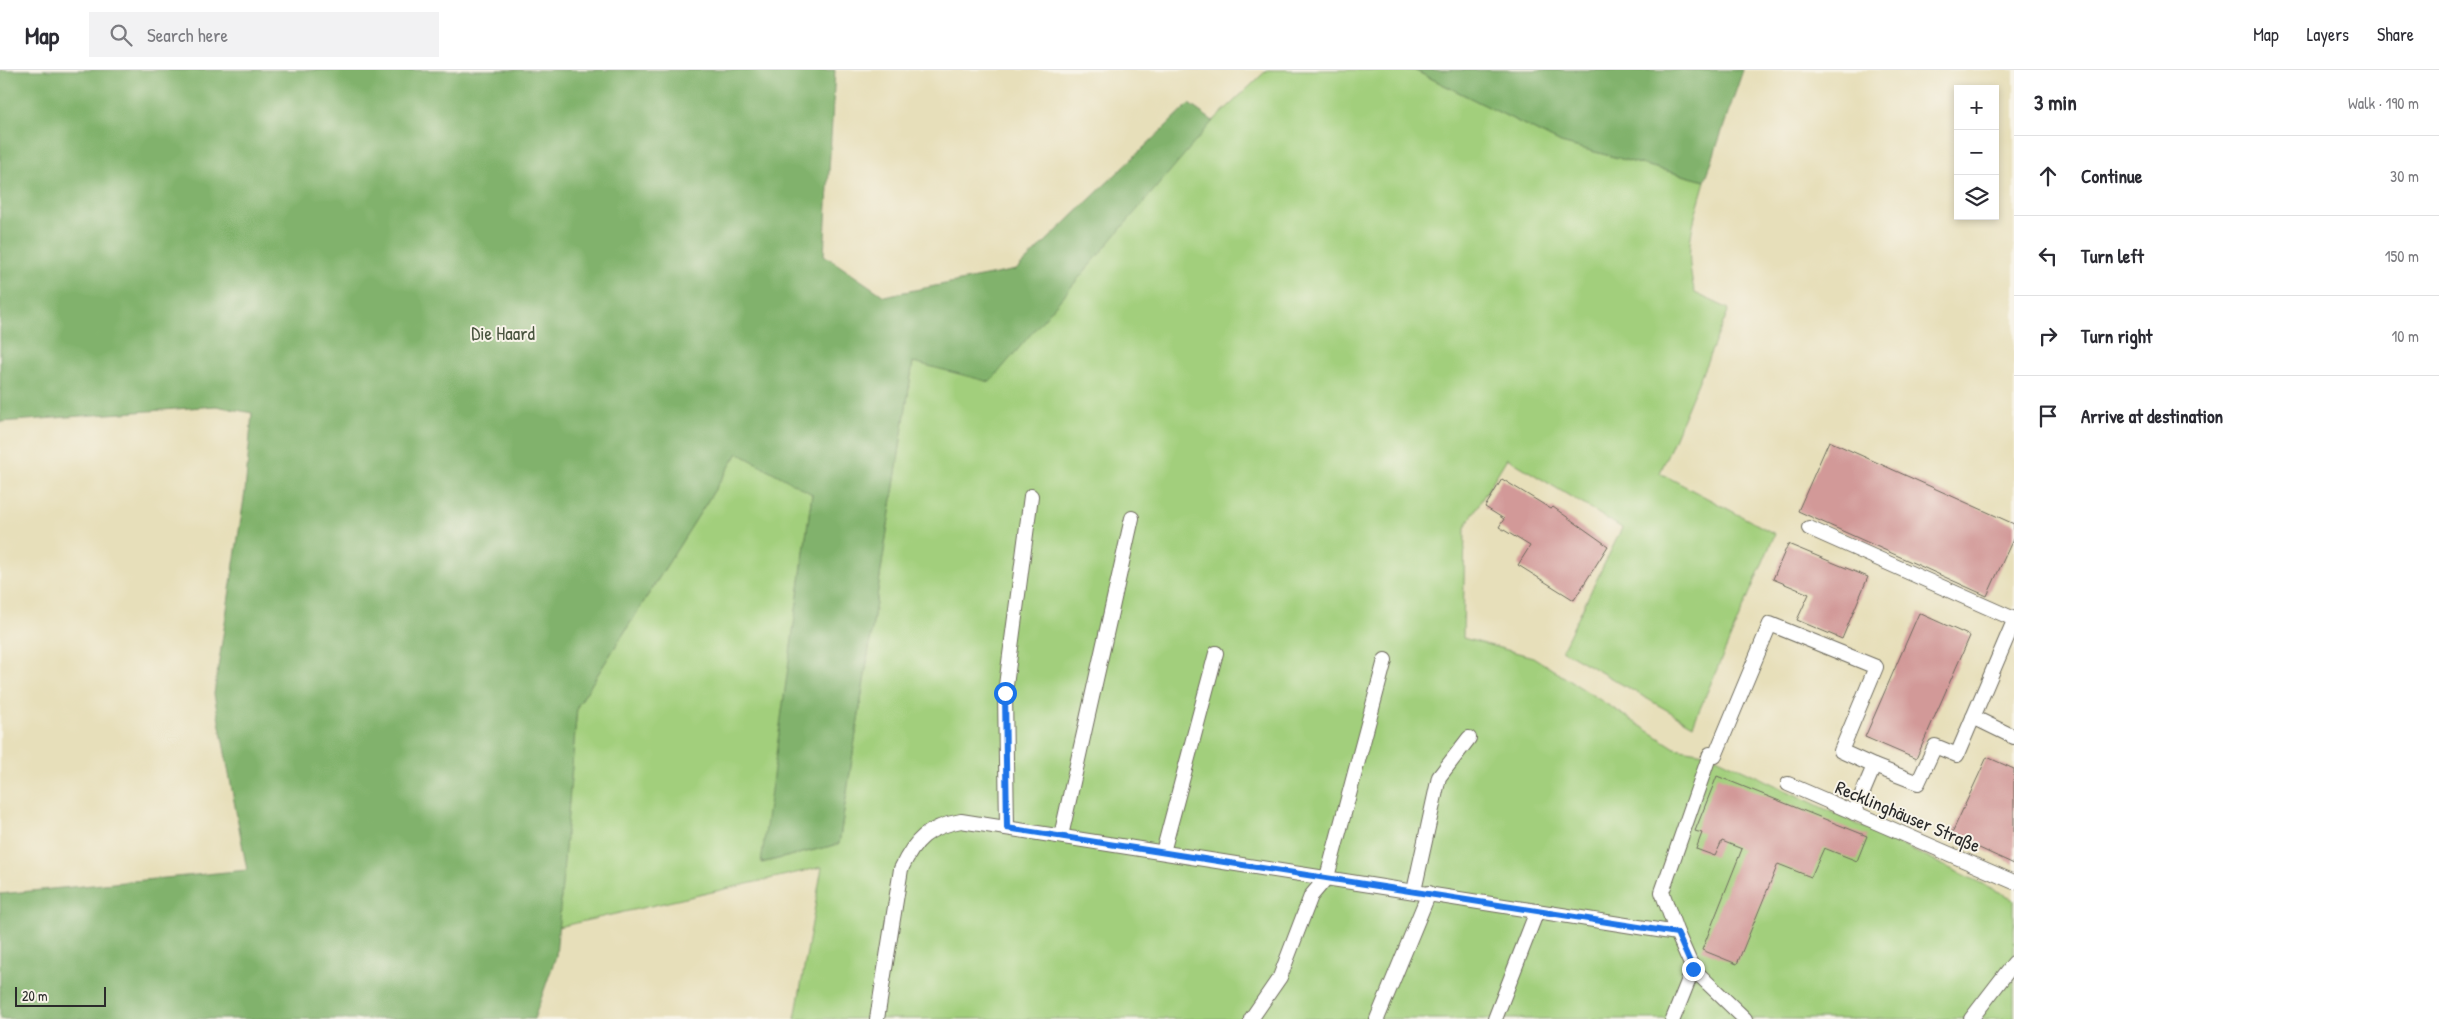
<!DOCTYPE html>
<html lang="en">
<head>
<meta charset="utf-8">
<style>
	body { margin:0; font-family:"Patrick Hand",sans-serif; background:#f2f2f3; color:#2b2b33 }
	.controls { position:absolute; right:15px; top:15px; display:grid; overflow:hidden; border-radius:0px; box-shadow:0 2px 8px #0003 }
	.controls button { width:45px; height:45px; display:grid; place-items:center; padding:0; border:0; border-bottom:1px solid #e1e1e2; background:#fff; color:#2b2b33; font:25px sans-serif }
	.scale { position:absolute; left:15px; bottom:12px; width:91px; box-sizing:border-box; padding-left:5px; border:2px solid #2b2b2b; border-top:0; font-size:14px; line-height:18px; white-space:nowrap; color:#2b2b2b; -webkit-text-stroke:4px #f7f3e8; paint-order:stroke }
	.stop { position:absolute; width:15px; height:15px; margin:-11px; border:4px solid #1a73e8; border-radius:50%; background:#fff }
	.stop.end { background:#1a73e8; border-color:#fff; box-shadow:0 1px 5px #0008 }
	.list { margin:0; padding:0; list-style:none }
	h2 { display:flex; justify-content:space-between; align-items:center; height:65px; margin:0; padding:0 20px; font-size:21px }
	h2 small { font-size:16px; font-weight:400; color:#7c7c81 }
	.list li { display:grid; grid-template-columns:32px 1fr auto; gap:15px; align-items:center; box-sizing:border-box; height:80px; padding:0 20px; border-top:1px solid #e1e1e2 }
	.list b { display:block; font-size:19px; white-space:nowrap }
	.list em { font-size:16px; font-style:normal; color:#7c7c81 }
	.icon { flex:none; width:28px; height:28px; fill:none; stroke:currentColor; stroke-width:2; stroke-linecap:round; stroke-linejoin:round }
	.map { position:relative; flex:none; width:2014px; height:949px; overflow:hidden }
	header { display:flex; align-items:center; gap:30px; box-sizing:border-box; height:70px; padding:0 25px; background:#fff; border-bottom:1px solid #e1e1e2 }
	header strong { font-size:24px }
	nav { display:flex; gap:28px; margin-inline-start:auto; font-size:18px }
	.search { width:350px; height:45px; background:#f2f2f3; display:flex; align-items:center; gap:12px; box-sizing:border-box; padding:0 18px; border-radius:0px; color:#7c7c81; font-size:19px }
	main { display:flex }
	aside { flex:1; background:#fff }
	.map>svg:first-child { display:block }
	.green { fill:#a2cf7c; stroke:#667d54 }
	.forest { fill:#81b26c; stroke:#566e4c }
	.building { fill:#d29998 }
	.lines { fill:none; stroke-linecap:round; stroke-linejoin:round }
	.service-casing { stroke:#6d6a5d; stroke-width:16 }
	.service { stroke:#fff; stroke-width:14 }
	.route { stroke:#1a73e8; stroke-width:6 }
	.labels { text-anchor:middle; stroke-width:4; stroke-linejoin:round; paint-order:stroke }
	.park-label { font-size:19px; fill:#49543f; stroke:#f7f3e8 }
	.street-label { font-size:19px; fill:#2b2b2b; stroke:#f7f3e8 }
</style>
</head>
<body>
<header>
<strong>Map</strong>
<div class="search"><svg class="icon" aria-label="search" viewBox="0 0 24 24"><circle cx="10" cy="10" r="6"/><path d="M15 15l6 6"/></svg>Search here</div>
<nav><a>Map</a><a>Layers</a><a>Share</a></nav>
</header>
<main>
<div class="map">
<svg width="2014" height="949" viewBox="0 0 2014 949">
	<rect width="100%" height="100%" fill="#f7f3e8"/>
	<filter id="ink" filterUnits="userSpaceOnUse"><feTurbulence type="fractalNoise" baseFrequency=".02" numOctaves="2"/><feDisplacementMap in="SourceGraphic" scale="10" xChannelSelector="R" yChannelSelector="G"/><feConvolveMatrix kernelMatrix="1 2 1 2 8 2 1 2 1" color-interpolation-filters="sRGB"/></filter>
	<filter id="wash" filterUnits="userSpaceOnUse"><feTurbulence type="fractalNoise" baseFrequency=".0096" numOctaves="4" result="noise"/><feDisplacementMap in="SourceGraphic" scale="20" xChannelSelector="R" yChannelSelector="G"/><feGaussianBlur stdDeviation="1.12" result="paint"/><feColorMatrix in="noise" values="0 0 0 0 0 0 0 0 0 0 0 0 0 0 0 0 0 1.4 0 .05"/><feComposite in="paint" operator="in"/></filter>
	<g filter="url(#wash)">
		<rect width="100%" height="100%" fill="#e7dfba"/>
		<path class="green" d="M1267,0H1414L1561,73L1705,111C1693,154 1683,178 1695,223L1729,239L1660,403L1775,464L1693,655L1562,580L1622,458L1507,388L1465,457L1463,568L1533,587L1675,678L1710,684L2014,829V949H795L822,797L558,857L577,637L738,383L812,423L762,793L839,774L913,292L1213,51Z"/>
		<g class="forest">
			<path d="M0,0H835L824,185L884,226L1016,200L1189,34L1213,51L990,312L913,292L839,774L761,793L812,424L738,383L577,637L556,886L534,949H0V824L247,800L214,624L245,422L252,343L216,336L0,352Z"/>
			<path d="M1414,0H1743L1705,111L1561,73Z"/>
		</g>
		<g id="blocks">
			<g class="building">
				<path d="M1829,371L2014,454V467L1987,526L1798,441Z"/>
				<path d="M1502,409L1551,439L1553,437L1608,476L1574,530L1518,495L1530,476L1499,457L1504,449L1485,437Z"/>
				<path d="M1788,474L1868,507L1842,569L1797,550L1809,524L1773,509Z"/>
				<path d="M1919,543L1970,566L1916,689L1865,667Z"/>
				<path d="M1987,687L2014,699V794L1951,765Z"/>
				<path d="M1717,706L1867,766L1857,791L1824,778L1811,807L1778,794L1737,894L1702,880L1742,779L1722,771L1715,786L1696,779L1702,763L1695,761Z"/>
			</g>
		</g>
	</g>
	<g filter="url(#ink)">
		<use href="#blocks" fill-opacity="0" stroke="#6d6a5d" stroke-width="1"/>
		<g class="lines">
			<g class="service-casing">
				<g id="service">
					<path d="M1809,458L2014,549"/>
					<path d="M1973,647L2014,667"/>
					<path d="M1715,686L1770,554L1876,597L1841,681L1874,696L1854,743"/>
					<path d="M1874,696L1918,713L1935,676L1957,685L2014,551"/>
					<path d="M1788,714L2014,812"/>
					<path d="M1007,758L1005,623L1031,426"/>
					<path d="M1061,766L1132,448"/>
					<path d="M1163,782L1216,583"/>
					<path d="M1414,821L1439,707L1469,668"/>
					<path d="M1677,863L1662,822L1710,684"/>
					<path d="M877,949L901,799C915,769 928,757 961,751L1677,863L1693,899L1745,949"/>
					<path d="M1251,949L1280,907L1311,826L1327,807L1385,590"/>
					<path d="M1377,949L1429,823"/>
					<path d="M1495,949L1537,841"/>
					<path d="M1673,949L1693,899"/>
					<path d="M1971,949L2014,893"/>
				</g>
			</g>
			<use href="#service" class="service"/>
		</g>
	</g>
	<g class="lines" filter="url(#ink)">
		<path class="route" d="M1005,623L1007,758L1677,863L1693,899"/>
	</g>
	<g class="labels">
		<g class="park-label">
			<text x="503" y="270">Die Haard</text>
		</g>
		<g class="street-label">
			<text transform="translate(1908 746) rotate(23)" y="7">Recklinghäuser Straße</text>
		</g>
	</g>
</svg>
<div class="controls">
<button>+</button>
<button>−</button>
<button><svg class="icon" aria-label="layers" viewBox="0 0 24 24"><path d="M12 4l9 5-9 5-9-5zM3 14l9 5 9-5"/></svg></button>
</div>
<div class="scale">20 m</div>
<div class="stop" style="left:1005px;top:623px"></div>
<div class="stop end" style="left:1693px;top:899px"></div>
</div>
<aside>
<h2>3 min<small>Walk · 190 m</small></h2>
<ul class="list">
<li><svg class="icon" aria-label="ahead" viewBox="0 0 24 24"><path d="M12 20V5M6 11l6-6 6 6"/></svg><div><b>Continue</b></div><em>30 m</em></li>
<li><svg class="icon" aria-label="left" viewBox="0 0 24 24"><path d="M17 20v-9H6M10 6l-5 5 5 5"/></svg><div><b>Turn left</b></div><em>150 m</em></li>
<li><svg class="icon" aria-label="right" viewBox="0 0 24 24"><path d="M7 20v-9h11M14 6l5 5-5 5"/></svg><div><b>Turn right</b></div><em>10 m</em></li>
<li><svg class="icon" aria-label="arrive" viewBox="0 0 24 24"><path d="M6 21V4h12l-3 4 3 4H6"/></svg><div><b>Arrive at destination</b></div></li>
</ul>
</aside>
</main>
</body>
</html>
